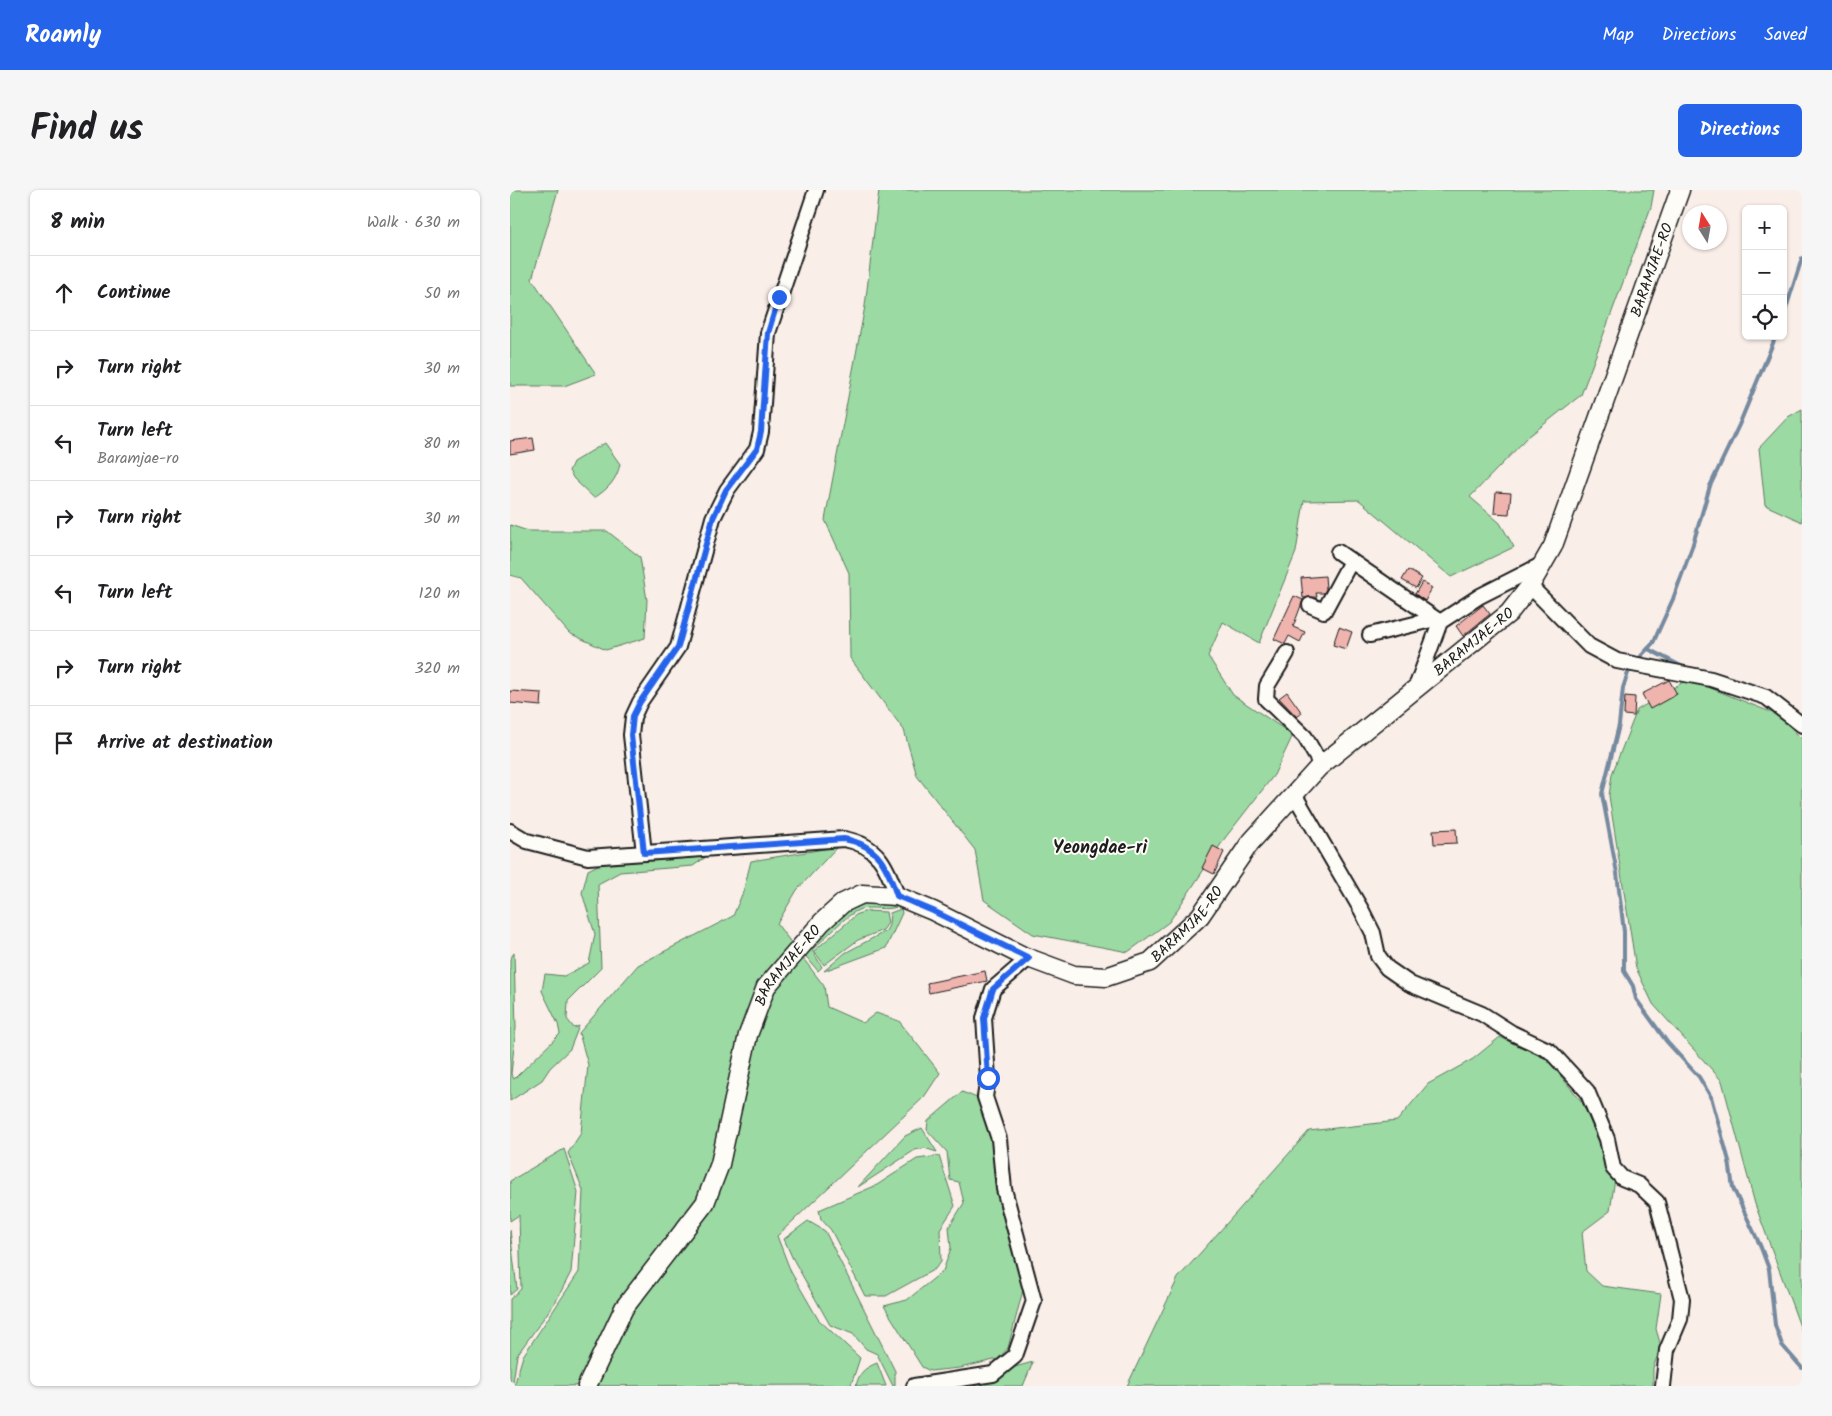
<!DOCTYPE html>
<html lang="en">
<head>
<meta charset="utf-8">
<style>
	body { margin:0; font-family:Kalam,sans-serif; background:#f6f6f6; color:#202124 }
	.controls { position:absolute; right:15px; top:15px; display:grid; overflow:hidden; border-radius:8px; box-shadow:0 1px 4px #0004 }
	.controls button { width:45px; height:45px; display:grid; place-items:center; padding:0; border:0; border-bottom:1px solid #e0e0e0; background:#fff; color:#202124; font:25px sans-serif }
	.compass { position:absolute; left:1172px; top:15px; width:45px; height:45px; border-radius:50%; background:#fff; box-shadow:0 1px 4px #0004; rotate:349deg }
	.stop { position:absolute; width:15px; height:15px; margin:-11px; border:4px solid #2563eb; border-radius:50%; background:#fff }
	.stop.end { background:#2563eb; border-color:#fff; box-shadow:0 1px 5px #0008 }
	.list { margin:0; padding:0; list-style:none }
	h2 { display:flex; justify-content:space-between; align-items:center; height:65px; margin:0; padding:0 20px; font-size:21px }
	h2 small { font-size:16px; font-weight:400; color:#757577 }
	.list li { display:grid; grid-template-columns:32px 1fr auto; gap:15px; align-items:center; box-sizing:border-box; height:75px; padding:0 20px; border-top:1px solid #e0e0e0 }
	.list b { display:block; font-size:19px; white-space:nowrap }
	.list p { margin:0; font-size:16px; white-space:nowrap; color:#757577 }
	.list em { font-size:16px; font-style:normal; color:#757577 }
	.icon { flex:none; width:28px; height:28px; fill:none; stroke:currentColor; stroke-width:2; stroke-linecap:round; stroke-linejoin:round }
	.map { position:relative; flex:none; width:1292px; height:1196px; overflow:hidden; border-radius:8px }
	header { display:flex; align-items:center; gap:30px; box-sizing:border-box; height:70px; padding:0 25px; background:#2563eb; color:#fff }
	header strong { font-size:24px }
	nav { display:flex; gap:28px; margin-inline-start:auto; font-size:18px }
	.intro { display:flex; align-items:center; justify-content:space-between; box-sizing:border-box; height:120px; padding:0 30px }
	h1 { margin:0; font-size:35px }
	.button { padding:12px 22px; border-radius:8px; background:#2563eb; color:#fff; font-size:18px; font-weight:700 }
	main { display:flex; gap:30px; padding:0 30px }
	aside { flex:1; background:#fff; border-radius:8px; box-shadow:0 1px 4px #0004 }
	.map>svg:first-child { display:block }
	.green { fill:#9bdaa3; stroke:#5c7b60 }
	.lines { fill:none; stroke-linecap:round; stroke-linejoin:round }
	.stream { stroke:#74899f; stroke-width:4 }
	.building { fill:#f0b4ae; stroke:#1c1c1c }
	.minor-casing { stroke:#1c1c1c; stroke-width:18 }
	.tertiary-casing { stroke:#1c1c1c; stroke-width:21 }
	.minor { stroke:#fdfcf7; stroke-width:14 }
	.tertiary { stroke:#fdfcf7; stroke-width:18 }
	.route { stroke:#2563eb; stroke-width:6 }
	.labels { text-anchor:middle; stroke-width:4; stroke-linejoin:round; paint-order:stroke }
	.street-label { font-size:15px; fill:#1c1c1c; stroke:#fdfcf7 }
	.quarter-label { font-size:18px; font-weight:bold; fill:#1c1c1c; stroke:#fdfcf7 }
</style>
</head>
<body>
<header>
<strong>Roamly</strong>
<nav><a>Map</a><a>Directions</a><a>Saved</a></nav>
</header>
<div class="intro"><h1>Find us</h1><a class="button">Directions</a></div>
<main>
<aside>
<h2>8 min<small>Walk · 630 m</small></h2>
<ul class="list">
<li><svg class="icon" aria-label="ahead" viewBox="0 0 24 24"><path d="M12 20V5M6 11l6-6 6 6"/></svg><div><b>Continue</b></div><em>50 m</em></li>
<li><svg class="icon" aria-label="right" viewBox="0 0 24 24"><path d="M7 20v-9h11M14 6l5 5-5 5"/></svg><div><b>Turn right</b></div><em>30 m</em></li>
<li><svg class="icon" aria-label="left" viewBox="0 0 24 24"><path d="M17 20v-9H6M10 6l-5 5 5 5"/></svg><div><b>Turn left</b><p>Baramjae-ro</p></div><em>80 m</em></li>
<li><svg class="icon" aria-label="right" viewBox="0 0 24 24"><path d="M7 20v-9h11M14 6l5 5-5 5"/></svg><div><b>Turn right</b></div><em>30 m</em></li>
<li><svg class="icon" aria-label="left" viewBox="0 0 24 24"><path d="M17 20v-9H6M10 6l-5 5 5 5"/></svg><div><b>Turn left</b></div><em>120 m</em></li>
<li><svg class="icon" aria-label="right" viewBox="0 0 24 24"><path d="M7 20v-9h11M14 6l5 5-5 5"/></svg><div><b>Turn right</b></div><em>320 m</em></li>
<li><svg class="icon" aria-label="arrive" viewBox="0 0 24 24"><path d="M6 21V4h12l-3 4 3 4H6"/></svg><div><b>Arrive at destination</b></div></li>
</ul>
</aside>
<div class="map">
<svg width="1292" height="1196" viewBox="0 0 1292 1196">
	<rect width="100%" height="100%" fill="#faeee8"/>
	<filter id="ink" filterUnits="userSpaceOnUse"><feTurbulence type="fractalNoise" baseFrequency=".02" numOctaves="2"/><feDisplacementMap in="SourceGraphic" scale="10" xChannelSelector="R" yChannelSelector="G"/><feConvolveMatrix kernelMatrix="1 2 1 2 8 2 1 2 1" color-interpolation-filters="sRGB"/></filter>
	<g filter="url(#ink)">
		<g class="green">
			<path d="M0,0H48L22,89L86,184L54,196H0Z"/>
			<path d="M369,0H1144L1141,17L1071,205L1018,247L960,307L990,333L1004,357L941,387L849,310L794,311L786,362L749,453L713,432L698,466L723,505L783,545L764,585L715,648L659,732L618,762L523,744L474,710L465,660L407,586L394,540L340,468L339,383L315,330L355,116Z"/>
			<path d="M1292,219V332L1255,315L1249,258L1278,227Z"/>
			<path d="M95,253L110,274C107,290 97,300 84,308L64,289L59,281L63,272Z"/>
			<path d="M0,335L18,341H97L130,367L137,410L135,448L96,460L59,443L11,388L0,385Z"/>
			<path d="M1178,489L1268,525L1292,549V1142L1245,1014L1212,891L1143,814L1126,778L1099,606L1102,584L1127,520Z"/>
			<path d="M327,657L287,700L267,734L314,796L317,817L353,833L366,823L389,831L430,883L414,907L267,1046L281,1082L308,1129L350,1168L341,1195L4,1196L13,1166L69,1082L73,1000L58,963L71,943L78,875L69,843L128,775L223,726L233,702L241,671Z"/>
			<path d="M196,667L183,676L110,682L88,694L91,778L58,811L57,829L64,838L69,836L60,859L40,878L32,890L0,911V769L4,763L6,838L1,884L4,889L50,844L48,834L32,801L35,784L54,786L79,773L85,744L72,703L78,680L90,674Z"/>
			<path d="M363,711L387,717C375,721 363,716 351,719C336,724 315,749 302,760L312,777L308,781L294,764L334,722Z"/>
			<path d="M391,719L392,723L376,758L314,781L335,763L376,741L379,735L380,723Z"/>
			<path d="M357,721L376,722L378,733L373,740L348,750L314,775L304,761L347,724Z"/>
			<path d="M990,847L1037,869L1072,912L1105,989L1100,1021L1072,1042L1076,1081L1092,1096L1151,1104L1146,1139L1151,1156L1143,1178V1196H617L668,1088L799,941L887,931L918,894L963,869Z"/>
			<path d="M452,902L467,908L483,953L490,1017L514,1096L498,1158L488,1169L450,1178L420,1181L412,1177L374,1116L397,1110L433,1081L441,1058L439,1037L454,1013L449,992L440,990L437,962L417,940L418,931Z"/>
			<path d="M412,938L427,962L414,958L405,960L348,997L395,946Z"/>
			<path d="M54,959L68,1002L61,1082L46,1111L7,1165L3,1192L0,1189V1109L11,1099L9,1025L0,1031V991Z"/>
			<path d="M429,966L445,1016L430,1039L431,1071L425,1079L376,1106H355L321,1040L311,1029L309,1020L367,995L407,969Z"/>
			<path d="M298,1031L315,1041L385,1181V1196H383L367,1164L356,1159L343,1144L320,1135L282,1067L274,1049Z"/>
			<path d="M0,1040L7,1099L0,1105Z"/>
			<path d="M523,1172L513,1196H464L483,1191L505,1177Z"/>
			<path d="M367,1173L376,1196H346C349,1182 355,1178 367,1173Z"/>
		</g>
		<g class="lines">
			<g class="stream">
				<path d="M1273,128L1292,68"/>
				<path d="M1138,459L1173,477"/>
				<path d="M1131,466L1143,453L1163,409L1182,357L1200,296L1229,235L1266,146"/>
				<path d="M1119,480L1113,498L1109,535L1092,604L1107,683L1114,742V781L1123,796L1126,809L1157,852L1189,887L1201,907L1219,971L1223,998L1250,1055L1259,1079L1265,1135L1272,1155L1292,1178"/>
			</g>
		</g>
		<g class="building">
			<path d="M23,248L25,260L0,264V251Z"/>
			<path d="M986,302L1001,303L999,324L984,323Z"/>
			<path d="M898,380L912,388L906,398L892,390Z"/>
			<path d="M815,386L816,399L814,403H806L807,407L793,408L791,388Z"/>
			<path d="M912,392L922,398L915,411L905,404Z"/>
			<path d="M784,406L793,410L783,437L795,442L790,452L779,446L775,454L764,449Z"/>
			<path d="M973,415L980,424L953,446L946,436Z"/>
			<path d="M829,437L842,442L836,459L823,455Z"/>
			<path d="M1159,490L1167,504L1140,519L1132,504Z"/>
			<path d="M0,501L32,503L31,516L0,513Z"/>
			<path d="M777,502L792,523L787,527L769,508Z"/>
			<path d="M1115,506L1125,507L1124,526L1114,525Z"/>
			<path d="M946,639L947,653L924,654L923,640Z"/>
			<path d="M703,656L714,662L704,684L692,678Z"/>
			<path d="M475,781L477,791L419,803L417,793Z"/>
		</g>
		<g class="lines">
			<g class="minor-casing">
				<g id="minor">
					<path d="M828,362L930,432"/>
					<path d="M1020,396L1079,456L1107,471L1201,489L1256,507L1292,535"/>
					<path d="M800,415L814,421L841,371"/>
					<path d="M860,445L925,429"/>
					<path d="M777,463L757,496L756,509L795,547L811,575"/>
					<path d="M905,500L930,432L970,406L1033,374"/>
					<path d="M784,604L852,721L863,743L868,766L877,778L900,794L972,824L1002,843L1040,861L1077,901L1097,949L1103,978L1112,988L1129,995L1147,1012L1172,1109L1170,1129L1157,1160L1153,1196"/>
					<path d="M0,641L17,651L78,667L334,649C368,655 377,676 387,706"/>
					<path d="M134,663L121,545L123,527L130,512L168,457L203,328L217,300L247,259L251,242L258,143L306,0"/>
					<path d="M404,1196L483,1184L505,1166L524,1111L494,999L489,949L475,907L478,888L474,828L483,799L519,768"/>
				</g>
			</g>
			<g class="tertiary-casing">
				<g id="tertiary">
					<path id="s1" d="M77,1196L114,1118L195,1013L210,974L238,845L256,797L312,732L333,713L352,704L387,706L423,721L513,766L564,785L596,787L640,772L690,726L740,653L809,577L999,423L1020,396L1043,356L1170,0"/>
				</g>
			</g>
			<use href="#minor" class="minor"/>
			<use href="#tertiary" class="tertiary"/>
		</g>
	</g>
	<g class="lines" filter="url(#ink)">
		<path class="route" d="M269,107L258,143L251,242L247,259L216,300L203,328L168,457L130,512L123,526L121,545L134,663L334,649C368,655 377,676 387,706L423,721L519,768L483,799L474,828L478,888"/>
	</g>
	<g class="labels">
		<g class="street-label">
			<text dy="5" stroke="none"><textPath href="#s1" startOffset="1764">BARAMJAE-RO</textPath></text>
			<text dy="5" stroke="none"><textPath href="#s1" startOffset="1345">BARAMJAE-RO</textPath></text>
			<text dy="5" stroke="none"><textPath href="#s1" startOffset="940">BARAMJAE-RO</textPath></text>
			<text dy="5" stroke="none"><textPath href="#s1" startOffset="474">BARAMJAE-RO</textPath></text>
		</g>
		<g class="quarter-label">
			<text x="590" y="663">Yeongdae-ri</text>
		</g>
	</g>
</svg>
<div class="controls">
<button>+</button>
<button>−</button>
<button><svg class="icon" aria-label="locate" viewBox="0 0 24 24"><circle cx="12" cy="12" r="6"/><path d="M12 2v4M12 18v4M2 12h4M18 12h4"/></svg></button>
</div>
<svg class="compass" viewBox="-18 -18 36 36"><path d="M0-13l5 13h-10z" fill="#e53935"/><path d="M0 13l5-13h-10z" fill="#757577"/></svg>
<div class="stop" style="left:478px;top:888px"></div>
<div class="stop end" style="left:269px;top:107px"></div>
</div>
</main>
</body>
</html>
